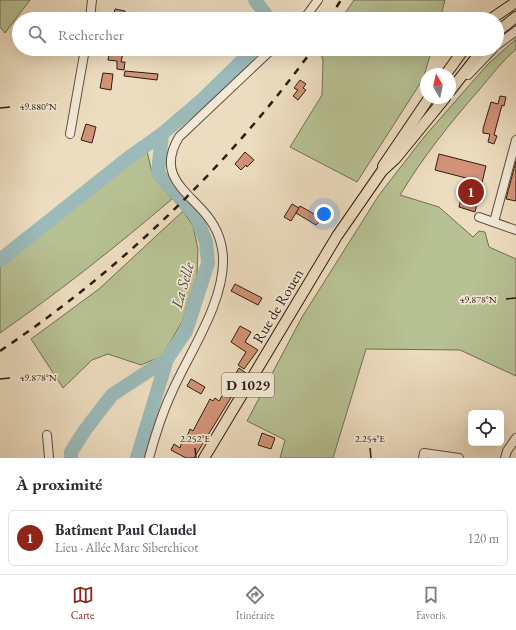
<!DOCTYPE html>
<html lang="fr">
<head>
<meta charset="utf-8">
<style>
	body { margin:0; font-family:"EB Garamond",serif; background:#f2f2f3; color:#2b2b33 }
	.controls { position:absolute; right:12px; bottom:12px; display:grid; overflow:hidden; border-radius:6px; box-shadow:0 4px 16px #0002 }
	.controls button { width:36px; height:36px; display:grid; place-items:center; padding:0; border:0; border-bottom:1px solid #e1e1e2; background:#fff; color:#2b2b33; font:20px sans-serif }
	.compass { position:absolute; left:420px; top:68px; width:36px; height:36px; border-radius:50%; background:#fff; box-shadow:0 4px 16px #0002; rotate:351deg }
	.you { position:absolute; left:324px; top:214px; width:14px; height:14px; margin:-10px; border:3px solid #fff; border-radius:50%; background:#1a73e8; box-shadow:0 0 0 6px #1a73e833 }
	.badge { display:grid; place-items:center; width:26px; height:26px; border-radius:50%; background:#8f2418; color:#fff; font-size:13px; font-weight:700 }
	.pin { position:absolute; translate:-50% -50%; border:2px solid #fff; box-shadow:0 1px 4px #0006 }
	.list { margin:0; padding:0; list-style:none }
	h2 { display:flex; justify-content:space-between; align-items:center; height:52px; margin:0; padding:0 16px; font-size:17px }
	h2 small { font-size:13px; font-weight:400; color:#7c7c81 }
	.list li { display:grid; grid-template-columns:26px 1fr auto; gap:12px; align-items:center; box-sizing:border-box; height:56px; margin:0 8px 8px; padding:0 8px; border:1px solid #e1e1e2; border-radius:6px }
	.list b { display:block; font-size:15px; white-space:nowrap }
	.list p { margin:0; font-size:13px; white-space:nowrap; color:#7c7c81 }
	.list em { font-size:13px; font-style:normal; color:#7c7c81 }
	.icon { flex:none; width:22px; height:22px; fill:none; stroke:currentColor; stroke-width:2; stroke-linecap:round; stroke-linejoin:round }
	.map { position:relative; flex:none; width:516px; height:458px; overflow:hidden }
	.search { position:absolute; background:#fff; box-shadow:0 4px 16px #0002; left:12px; right:12px; top:12px; height:44px; display:flex; align-items:center; gap:10px; box-sizing:border-box; padding:0 14px; border-radius:22px; color:#7c7c81; font-size:15px }
	.sheet { height:116px; background:#fff }
	nav { display:flex; justify-content:space-around; align-items:center; box-sizing:border-box; height:56px; border-top:1px solid #e1e1e2; background:#fff; font-size:11px; color:#7c7c81 }
	nav a { display:grid; justify-items:center; gap:2px }
	nav .on { color:#8f2418 }
	.map>svg:first-child { display:block }
	.green { fill:#b7c193; stroke:#726f52 }
	.lines { fill:none; stroke-linecap:round; stroke-linejoin:round }
	.river { stroke:#9bbab9; stroke-width:14 }
	.building { fill:#d29276; stroke:#2e1d12 }
	.minor-casing { stroke:#5e4d3e; stroke-width:10 }
	.major-casing { stroke:#2e1d12; stroke-width:12 }
	.minor { stroke:#f3e9d6; stroke-width:8 }
	.major { stroke:#edddc0; stroke-width:10 }
	.rail { stroke:#2e1d12; stroke-width:2.5; stroke-dasharray:7 7; stroke-linecap:butt }
	.ticks { fill:none; stroke:#2e1d12; stroke-width:1.5 }
	.labels { text-anchor:middle; stroke-width:3.5; stroke-linejoin:round; paint-order:stroke }
	.shield { fill:#f3e9d6; stroke:#695a4d; stroke-width:1 }
	.shield-label { font-size:14px; font-weight:bold; fill:#2e1d12 }
	.street-label { font-size:15px; fill:#2e1d12; stroke:#f3e9d6 }
	.water-label { font-size:16px; font-style:italic; fill:#4f4c44; stroke:#f3e9d6 }
	.ticks-label { font-size:10px; text-anchor:middle; fill:#2e1d12; stroke:#f3e9d6; stroke-width:3.5; stroke-linejoin:round; paint-order:stroke }
</style>
</head>
<body>
<div class="map">
<svg width="516" height="458" viewBox="0 0 516 458">
	<rect width="100%" height="100%" fill="#edddc0"/>
	<filter id="stains"><feTurbulence type="fractalNoise" baseFrequency=".005" numOctaves="4"/><feColorMatrix values="0 0 0 0 .2 0 0 0 0 .09 0 0 0 0 .02 0 0 0 .5 -.17"/></filter>
	<radialGradient id="worn" r=".72"><stop offset=".6" stop-color="#630" stop-opacity="0"/><stop offset="1" stop-color="#630" stop-opacity=".3"/></radialGradient>
	<g class="green">
		<path d="M0,0H30L5,33L0,27Z"/>
		<path d="M354,0H445L440,19H341Z"/>
		<path d="M516,39V49C502,61 491,76 479,90C450,123 423,157 400,195L439,207L473,237L479,231L485,232L489,247L516,259V376L460,350L366,349L333,458H280L285,440L247,421L302,317L379,195L424,137L488,64Z"/>
		<path d="M320,49H432L423,79L357,182L290,147L322,95L323,61Z"/>
		<path d="M147,151L153,177L172,199C117,246 60,291 0,333V267Z"/>
		<path d="M183,211L193,226L198,249L197,276L182,322L162,356L141,365L108,354L92,360L63,388L31,339L99,289Z"/>
	</g>
	<g class="lines">
		<g class="river">
			<path d="M255,0L269,19"/>
			<path d="M0,260L127,159L162,134"/>
			<path d="M71,458V452L85,430L112,395L167,359"/>
			<path d="M137,458L167,359L186,331L208,263L206,242L196,216L158,173L162,134L203,99L254,49"/>
		</g>
	</g>
	<g class="building">
		<path d="M115,9L125,11L124,19H113Z"/>
		<path d="M110,49H124L121,62H125L124,70L117,69V61L108,60Z"/>
		<path d="M125,71L158,74L157,80L124,76Z"/>
		<path d="M103,73L113,74L111,90L100,88Z"/>
		<path d="M300,80L306,84L303,88L306,90L298,100L293,96L298,90L294,88Z"/>
		<path d="M500,96L506,97L504,106L502,105L494,135L497,136L494,144L488,142L490,134L483,133V129L491,102L498,104Z"/>
		<path d="M86,124L96,127L92,143L81,140Z"/>
		<path d="M245,152L254,160L247,167L246,165L241,170L235,164Z"/>
		<path d="M439,154L486,166L475,212L459,207L466,178L435,170Z"/>
		<path d="M516,161V201L506,199Z"/>
		<path d="M292,204L299,208L291,221L284,217Z"/>
		<path d="M300,206L316,215L321,208L327,212L316,225L296,213Z"/>
		<path d="M235,284L262,298L258,305L231,291Z"/>
		<path d="M240,326L251,332L245,342L258,350L244,369L238,365L246,352L231,342Z"/>
		<path d="M239,368L246,373L194,458H186L171,450L174,444L180,448L183,438L186,439L190,429L193,431L210,399L213,401L215,398L219,401Z"/>
		<path d="M191,379L205,387L201,394L187,386Z"/>
		<path d="M262,433L275,438L271,449L258,445Z"/>
	</g>
	<g class="lines">
		<g class="minor-casing">
			<g id="minor">
				<path d="M90,19L92,0"/>
				<path d="M304,19L318,0"/>
				<path d="M497,45L516,31"/>
				<path d="M468,75L493,49"/>
				<path d="M70,134L85,49"/>
				<path d="M479,217L516,230"/>
				<path d="M494,222L516,140"/>
				<path d="M47,435L49,458"/>
				<path d="M149,458C155,436 162,413 172,392C189,353 225,302 223,257C222,240 215,224 203,211C181,187 158,172 179,137L272,49"/>
				<path d="M423,458L424,453L459,458"/>
				<path d="M505,458L507,451L516,438"/>
			</g>
		</g>
		<g class="major-casing">
			<g id="major">
				<path d="M491,19L516,2"/>
				<path d="M497,32L516,17"/>
				<path d="M446,74L464,49"/>
				<path d="M450,91L483,49"/>
				<path d="M383,166L429,98"/>
				<path d="M204,458L337,236L382,171L396,158L445,98"/>
			</g>
		</g>
		<use href="#minor" class="minor"/>
		<use href="#major" class="major"/>
		<g class="rail">
			<path d="M329,19L341,0"/>
			<path d="M0,351C122,269 226,168 313,49"/>
		</g>
	</g>
	<path class="ticks" d="M0,108L10,107M506,299L516,298M0,379L10,378M195,448L196,458M370,448L371,458"/>
	<g class="labels">
		<rect class="shield" x="222" y="373" width="52" height="24" rx="3"/>
		<g class="shield-label">
			<text x="248" y="390">D 1029</text>
		</g>
		<g class="street-label">
			<text transform="translate(278 306) rotate(-59)" y="5">Rue de Rouen</text>
		</g>
		<g class="water-label">
			<text transform="translate(182 285) rotate(-74)" y="6">La Selle</text>
		</g>
	</g>
	<g class="ticks-label">
		<text x="38" y="110">49.880°N</text>
		<text x="478" y="303">49.878°N</text>
		<text x="38" y="381">49.878°N</text>
		<text x="195" y="442">2.252°E</text>
		<text x="370" y="442">2.254°E</text>
	</g>
	<rect width="100%" height="100%" filter="url(#stains)"/>
	<rect width="100%" height="100%" fill="url(#worn)"/>
</svg>
<div class="controls">
<button><svg class="icon" aria-label="locate" viewBox="0 0 24 24"><circle cx="12" cy="12" r="6"/><path d="M12 2v4M12 18v4M2 12h4M18 12h4"/></svg></button>
</div>
<svg class="compass" viewBox="-18 -18 36 36"><path d="M0-13l5 13h-10z" fill="#e53935"/><path d="M0 13l5-13h-10z" fill="#7c7c81"/></svg>
<div class="you"></div>
<div class="pin badge" style="left:471px;top:192px">1</div>
<div class="search"><svg class="icon" aria-label="search" viewBox="0 0 24 24"><circle cx="10" cy="10" r="6"/><path d="M15 15l6 6"/></svg>Rechercher</div>
</div>
<section class="sheet">
<h2>À proximité<small></small></h2>
<ul class="list">
<li><span class="badge">1</span><div><b>Batîment Paul Claudel</b><p>Lieu · Allée Marc Siberchicot</p></div><em>120 m</em></li>
</ul>
</section>
<nav>
<a class="on"><svg class="icon" aria-label="map" viewBox="0 0 24 24"><path d="M3 6l6-2 6 2 6-2v14l-6 2-6-2-6 2zM9 4v14M15 6v14"/></svg>Carte</a>
<a><svg class="icon" aria-label="directions" viewBox="0 0 24 24"><path d="M12 3l9 9-9 9-9-9zM9 14v-3h6M13 9l2 2-2 2"/></svg>Itinéraire</a>
<a><svg class="icon" aria-label="saved" viewBox="0 0 24 24"><path d="M7 4h10v16l-5-4-5 4z"/></svg>Favoris</a>
</nav>
</body>
</html>
